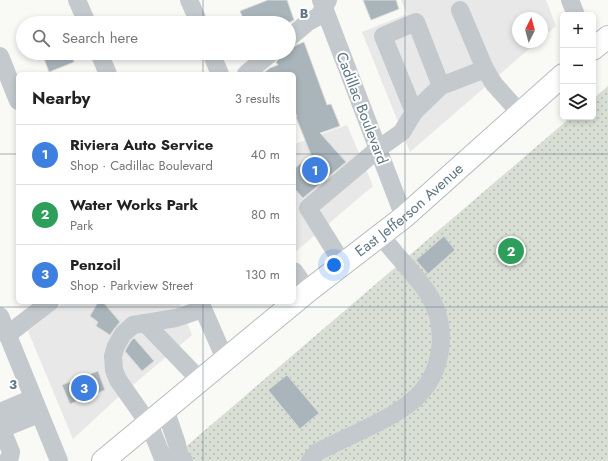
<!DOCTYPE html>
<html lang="en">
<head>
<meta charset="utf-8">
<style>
	body { margin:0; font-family:Jost,sans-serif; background:#f2f2f2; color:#222 }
	.controls { position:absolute; right:12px; top:12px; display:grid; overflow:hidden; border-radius:6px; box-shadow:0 2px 6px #0003 }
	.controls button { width:36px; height:36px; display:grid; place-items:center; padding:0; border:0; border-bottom:1px solid #e0e0e0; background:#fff; color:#222; font:20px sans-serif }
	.compass { position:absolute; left:512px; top:12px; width:36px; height:36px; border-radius:50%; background:#fff; box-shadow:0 2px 6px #0003; rotate:6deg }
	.you { position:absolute; left:334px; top:265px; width:14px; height:14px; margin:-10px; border:3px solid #fff; border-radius:50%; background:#1a73e8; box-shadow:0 0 0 6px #1a73e833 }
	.badge { display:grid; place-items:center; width:26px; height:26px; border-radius:50%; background:#7c3aed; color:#fff; font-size:13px; font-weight:700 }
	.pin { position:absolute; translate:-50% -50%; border:2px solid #fff; box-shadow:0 1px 4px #0006 }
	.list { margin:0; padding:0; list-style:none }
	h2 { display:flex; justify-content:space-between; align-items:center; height:52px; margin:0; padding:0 16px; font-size:17px }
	h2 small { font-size:13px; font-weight:400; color:#767676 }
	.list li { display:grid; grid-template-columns:26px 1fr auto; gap:12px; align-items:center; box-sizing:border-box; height:60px; padding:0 16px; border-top:1px solid #e0e0e0 }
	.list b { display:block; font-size:15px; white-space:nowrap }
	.list p { margin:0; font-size:13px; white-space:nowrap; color:#767676 }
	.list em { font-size:13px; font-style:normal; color:#767676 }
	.icon { flex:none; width:22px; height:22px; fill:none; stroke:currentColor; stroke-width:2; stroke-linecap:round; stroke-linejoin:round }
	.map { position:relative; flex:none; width:608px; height:461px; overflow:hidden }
	.search { position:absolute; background:#fff; box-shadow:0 2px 6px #0003; left:16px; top:16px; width:280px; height:44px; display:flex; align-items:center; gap:10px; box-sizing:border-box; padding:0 14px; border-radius:22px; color:#767676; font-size:15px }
	.panel { position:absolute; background:#fff; box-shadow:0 2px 6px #0003; left:16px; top:72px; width:280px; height:232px; border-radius:6px }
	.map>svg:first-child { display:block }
	.built { fill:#e7e8e7 }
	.park { fill:url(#park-dots) }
	.building { fill:#aab4bb; stroke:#dbdbd8 }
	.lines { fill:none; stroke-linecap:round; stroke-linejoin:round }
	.major-casing { stroke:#b5bbbf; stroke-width:24 }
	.minor { stroke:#c4c9cd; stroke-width:18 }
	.major { stroke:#fff; stroke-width:22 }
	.grid { fill:none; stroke:#617684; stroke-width:1; stroke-opacity:0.55 }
	.labels { text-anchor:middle; stroke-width:4; stroke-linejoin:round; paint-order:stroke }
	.street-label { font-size:15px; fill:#617684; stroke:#fff }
	.grid-label { font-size:13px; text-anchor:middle; font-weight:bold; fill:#617684; stroke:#fff; stroke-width:4; stroke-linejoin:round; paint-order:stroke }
</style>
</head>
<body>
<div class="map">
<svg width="608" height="461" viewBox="0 0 608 461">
	<defs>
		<pattern id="park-dots" width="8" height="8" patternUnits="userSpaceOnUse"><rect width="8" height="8" fill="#d9dfd5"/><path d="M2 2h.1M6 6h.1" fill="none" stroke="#b3b9b2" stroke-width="1.8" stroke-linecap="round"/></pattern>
	</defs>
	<rect width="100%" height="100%" fill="#f9f9f6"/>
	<g class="built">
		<path d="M401,0H546L556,26L542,38V18H518V42H537L410,152L362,32L407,14Z"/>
		<path d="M347,125L373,186L294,253V143L295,144Z"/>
		<path d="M64,302H179L192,335L114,401L73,439L28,331Z"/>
	</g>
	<path class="park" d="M608,86V461H169L571,117H593V99Z"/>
	<g class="building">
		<path d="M268,0H287L294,20L288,23H245L240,11Z"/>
		<path d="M363,0H396L399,9L371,20Z"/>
		<path d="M304,42L327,105L331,104L340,126L320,133L346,162L303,198L294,188V169L311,155L296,117H297L294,109V74H262L270,68L278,65L276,62L281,57V53H289V48Z"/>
		<path d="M42,53H71L74,62L49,72Z"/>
		<path d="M444,236L455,250L428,274L416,260Z"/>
		<path d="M98,302H103L120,322L114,329L110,335L96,326L98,322L90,316Z"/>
		<path d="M134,338L154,361L142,371L125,351L131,341Z"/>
		<path d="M98,371L105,390L70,404L62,385Z"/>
		<path d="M287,375L319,413L300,429L268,390Z"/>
	</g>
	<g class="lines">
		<g class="major-casing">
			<g id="major">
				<path d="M593,49L608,37"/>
				<path id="s1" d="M103,461L308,291L404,217L563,75"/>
			</g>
		</g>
		<g class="minor">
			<path d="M77,0L87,23"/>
			<path d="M189,0L199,23"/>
			<path d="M321,0L404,217"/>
			<path d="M570,0L576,15"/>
			<path d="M460,10L485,69L494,84L520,113"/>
			<path d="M289,38L308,22L319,16L328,0"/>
			<path d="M99,53L108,74"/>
			<path d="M211,53L220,74"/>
			<path d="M0,56L18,101"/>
			<path d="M246,74L271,53"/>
			<path d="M441,86L414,112L383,36L416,22L441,86L485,69"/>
			<path d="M343,264L308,208L378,149L402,132L414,112"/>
			<path d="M294,271L308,291"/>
			<path d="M200,302L225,359"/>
			<path d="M0,316L59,461"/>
			<path d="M145,323L200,380"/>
			<path d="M7,335L50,302"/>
			<path d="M165,409L177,444L179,455L184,461"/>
			<path d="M0,412L33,398"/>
			<path d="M0,425L11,452L10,457L7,461"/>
			<path d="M2,429L39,414"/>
			<path d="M164,461L149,424L118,380L114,370L113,356L116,346L123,334L133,325L176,318L203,309"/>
			<path d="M310,461L317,452C334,444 350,436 367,428C403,410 434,394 440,350C443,329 438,309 427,292C422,284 415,277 410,270C400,259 390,247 380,235"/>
		</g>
		<use href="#major" class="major"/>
	</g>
	<path class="grid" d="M203,0V23M405,0V461M203,53V74M0,154H18M294,154H608M203,302V461M0,307H608"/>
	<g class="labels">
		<g class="street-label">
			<text transform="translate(362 108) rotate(69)" y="5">Cadillac Boulevard</text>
			<text dy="5" stroke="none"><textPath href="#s1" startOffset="396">East Jefferson Avenue</textPath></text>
		</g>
	</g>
	<g class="grid-label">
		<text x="304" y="18">B</text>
		<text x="13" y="389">3</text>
	</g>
</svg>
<div class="controls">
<button>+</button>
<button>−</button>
<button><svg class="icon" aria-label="layers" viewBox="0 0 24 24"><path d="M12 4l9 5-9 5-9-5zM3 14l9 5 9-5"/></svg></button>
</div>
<svg class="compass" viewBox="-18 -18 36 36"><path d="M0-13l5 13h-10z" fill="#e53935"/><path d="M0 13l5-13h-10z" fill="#767676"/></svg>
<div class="you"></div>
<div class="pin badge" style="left:315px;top:170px;background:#3f7fe0">1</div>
<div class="pin badge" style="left:511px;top:251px;background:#2e9e5b">2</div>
<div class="pin badge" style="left:84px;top:388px;background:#3f7fe0">3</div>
<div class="search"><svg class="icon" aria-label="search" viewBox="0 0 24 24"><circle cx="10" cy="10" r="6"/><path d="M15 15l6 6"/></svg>Search here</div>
<section class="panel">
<h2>Nearby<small>3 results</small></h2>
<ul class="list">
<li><span class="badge" style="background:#3f7fe0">1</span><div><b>Riviera Auto Service</b><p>Shop · Cadillac Boulevard</p></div><em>40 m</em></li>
<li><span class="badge" style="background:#2e9e5b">2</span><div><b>Water Works Park</b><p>Park</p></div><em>80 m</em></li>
<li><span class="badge" style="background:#3f7fe0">3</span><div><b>Penzoil</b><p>Shop · Parkview Street</p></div><em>130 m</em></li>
</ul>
</section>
</div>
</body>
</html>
